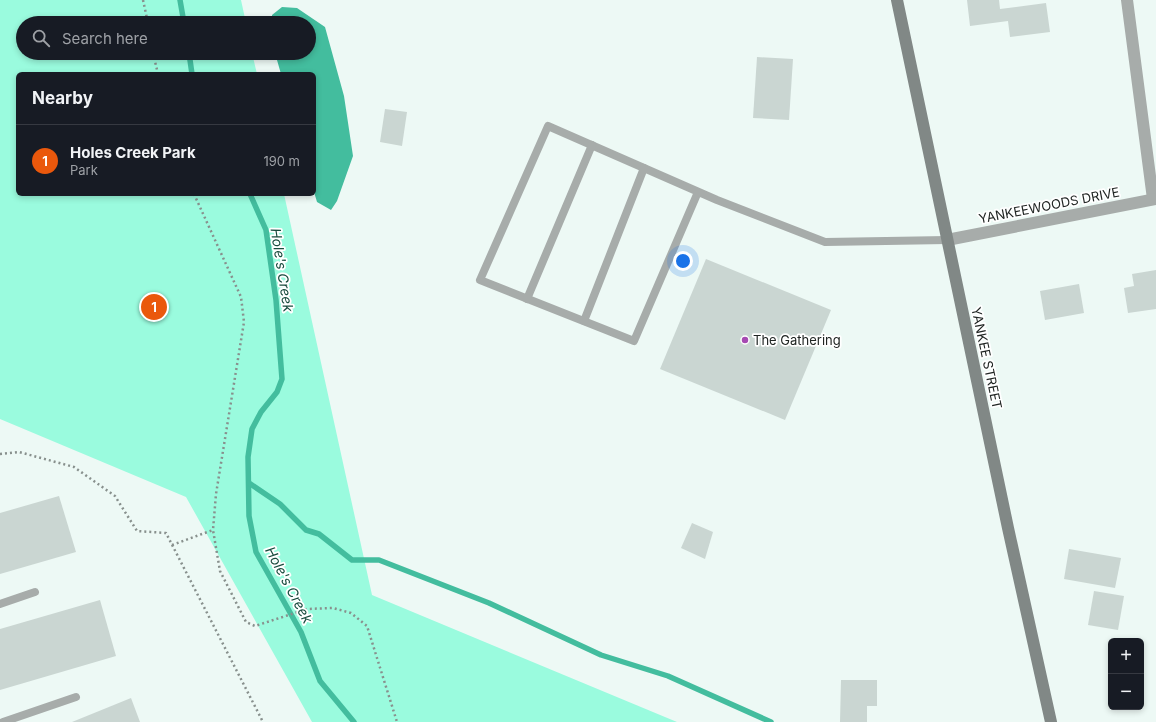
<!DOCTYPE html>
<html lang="en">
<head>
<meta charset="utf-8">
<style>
	body { margin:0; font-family:Inter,sans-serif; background:#242831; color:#f1f3f6 }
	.controls { position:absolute; right:12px; bottom:12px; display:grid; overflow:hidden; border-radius:6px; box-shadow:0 2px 6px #0003 }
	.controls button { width:36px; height:36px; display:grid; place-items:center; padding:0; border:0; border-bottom:1px solid #363941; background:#171b24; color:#f1f3f6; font:20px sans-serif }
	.you { position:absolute; left:683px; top:261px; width:14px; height:14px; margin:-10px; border:3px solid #fff; border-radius:50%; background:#1a73e8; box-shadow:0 0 0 6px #1a73e833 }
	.badge { display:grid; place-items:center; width:26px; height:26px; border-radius:50%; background:#ea580c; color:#fff; font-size:13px; font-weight:700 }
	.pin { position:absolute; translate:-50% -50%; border:2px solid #fff; box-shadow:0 1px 4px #0006 }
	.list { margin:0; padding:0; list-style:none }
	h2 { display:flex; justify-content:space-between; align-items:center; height:52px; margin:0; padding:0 16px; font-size:17px }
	h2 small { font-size:13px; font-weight:400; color:#9ea1a6 }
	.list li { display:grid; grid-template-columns:26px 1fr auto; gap:12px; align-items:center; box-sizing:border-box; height:72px; padding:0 16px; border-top:1px solid #363941 }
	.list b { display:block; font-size:15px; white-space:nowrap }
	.list p { margin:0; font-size:13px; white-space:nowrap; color:#9ea1a6 }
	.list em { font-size:13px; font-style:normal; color:#9ea1a6 }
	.icon { flex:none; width:22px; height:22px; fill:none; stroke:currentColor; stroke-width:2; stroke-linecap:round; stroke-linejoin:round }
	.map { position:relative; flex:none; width:1156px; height:722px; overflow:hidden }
	.search { position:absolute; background:#171b24; box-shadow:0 2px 6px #0003; left:16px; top:16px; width:300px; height:44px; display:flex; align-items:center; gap:10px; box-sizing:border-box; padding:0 14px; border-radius:22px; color:#9ea1a6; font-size:15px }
	.panel { position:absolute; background:#171b24; box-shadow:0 2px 6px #0003; left:16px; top:72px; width:300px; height:124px; border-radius:6px }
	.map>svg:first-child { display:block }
	.green { fill:#9afbde }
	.water { fill:#43bd9e }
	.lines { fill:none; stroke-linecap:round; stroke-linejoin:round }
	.stream { stroke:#43bd9e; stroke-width:5.5 }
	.building { fill:#cad6d2 }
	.path { stroke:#88908d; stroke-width:2.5; stroke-dasharray:2 3; stroke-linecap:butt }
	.lane { stroke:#a7acaa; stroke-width:8 }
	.street { stroke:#a7acaa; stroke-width:12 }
	.secondary { stroke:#818886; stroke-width:12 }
	.poi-dot { fill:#a649b2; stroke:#fff; stroke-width:1.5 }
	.labels { text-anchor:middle; stroke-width:3.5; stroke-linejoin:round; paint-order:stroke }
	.street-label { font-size:13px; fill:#202523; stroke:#fff }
	.poi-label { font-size:13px; fill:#202523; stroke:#fff; text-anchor:start }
	.water-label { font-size:14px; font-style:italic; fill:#184b3d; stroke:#fff }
</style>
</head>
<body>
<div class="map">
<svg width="1156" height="722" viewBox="0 0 1156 722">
	<rect width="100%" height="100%" fill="#edf9f5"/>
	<path class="green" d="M0,0H241L246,23H23V53H252L257,74H18V194H284L372,595L677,722H312L186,497L0,419Z"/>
	<path class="water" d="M282,7L297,8L325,27L344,96L353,156L337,201L331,210L317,202L314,192V74H281L275,53H309V23H272V15Z"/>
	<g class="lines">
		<g class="stream">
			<path d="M180,0L184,23"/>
			<path d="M189,53L192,74"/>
			<path d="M250,194L266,230L276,300L282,379L277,392L261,412L252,429L248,457L249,516L256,552L301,632L320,681L354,722"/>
			<path d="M249,483L280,504L306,530L319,534L352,560H379L489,603L601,655L668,676L771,722"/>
		</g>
	</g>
	<g class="building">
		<path d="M967,0H999L1000,9L1046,3L1050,32L1010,37L1008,21L970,26Z"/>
		<path d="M757,57L793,59L789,120L753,118Z"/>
		<path d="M385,109L407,112L402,146L380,142Z"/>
		<path d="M706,259L831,310L785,420L660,369Z"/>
		<path d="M1156,270V309L1128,313L1124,288L1134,286L1132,274Z"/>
		<path d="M1079,284L1084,313L1045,320L1040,291Z"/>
		<path d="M59,496L76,552L0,574V513Z"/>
		<path d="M692,523L713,532L705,559L681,548Z"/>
		<path d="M1069,549L1121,558L1115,588L1064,579Z"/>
		<path d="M1094,591L1124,596L1118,630L1088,625Z"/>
		<path d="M100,600L116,656L0,690V629Z"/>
		<path d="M841,680H877V706H867V722H840Z"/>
		<path d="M131,698L140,722H72Z"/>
	</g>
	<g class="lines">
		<g class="path">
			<path d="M143,0L148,23"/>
			<path d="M153,53L158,74"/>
			<path d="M194,194L241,297L244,322L216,494L213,530L220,571L246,622L255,626L307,609L333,608L351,613L367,626L397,722"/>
			<path d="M0,454L19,452L74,467L115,496L137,531L166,533L263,722"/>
			<path d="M172,545L213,530"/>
		</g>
		<g class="lane">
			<path d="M698,192L634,341L480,280L548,126L717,200L825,242L947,240"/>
			<path d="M527,299L592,145"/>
			<path d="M584,321L644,168"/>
			<path d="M0,604L35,592"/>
			<path d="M3,722L76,697"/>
		</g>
		<g class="street">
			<path d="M1127,0L1153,199"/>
			<path d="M947,240L1156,199"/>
		</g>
		<path class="secondary" d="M897,0L1008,528L1051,722"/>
	</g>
	<circle class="poi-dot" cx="745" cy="340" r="4"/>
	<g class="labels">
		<g class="street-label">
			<text transform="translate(1049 205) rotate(-11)" y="5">YANKEEWOODS DRIVE</text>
			<text transform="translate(987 358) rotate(78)" y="5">YANKEE STREET</text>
		</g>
		<g class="poi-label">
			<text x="753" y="345">The Gathering</text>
		</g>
		<g class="water-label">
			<text transform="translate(282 270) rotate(81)" y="5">Hole's Creek</text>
			<text transform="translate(289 585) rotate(62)" y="5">Hole's Creek</text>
		</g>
	</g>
</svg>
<div class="controls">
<button>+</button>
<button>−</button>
</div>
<div class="you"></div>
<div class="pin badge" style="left:154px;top:307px">1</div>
<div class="search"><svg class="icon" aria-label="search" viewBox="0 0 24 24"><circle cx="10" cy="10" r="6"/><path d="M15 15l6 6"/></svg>Search here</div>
<section class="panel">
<h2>Nearby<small></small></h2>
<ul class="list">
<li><span class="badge">1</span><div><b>Holes Creek Park</b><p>Park</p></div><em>190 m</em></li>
</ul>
</section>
</div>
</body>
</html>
